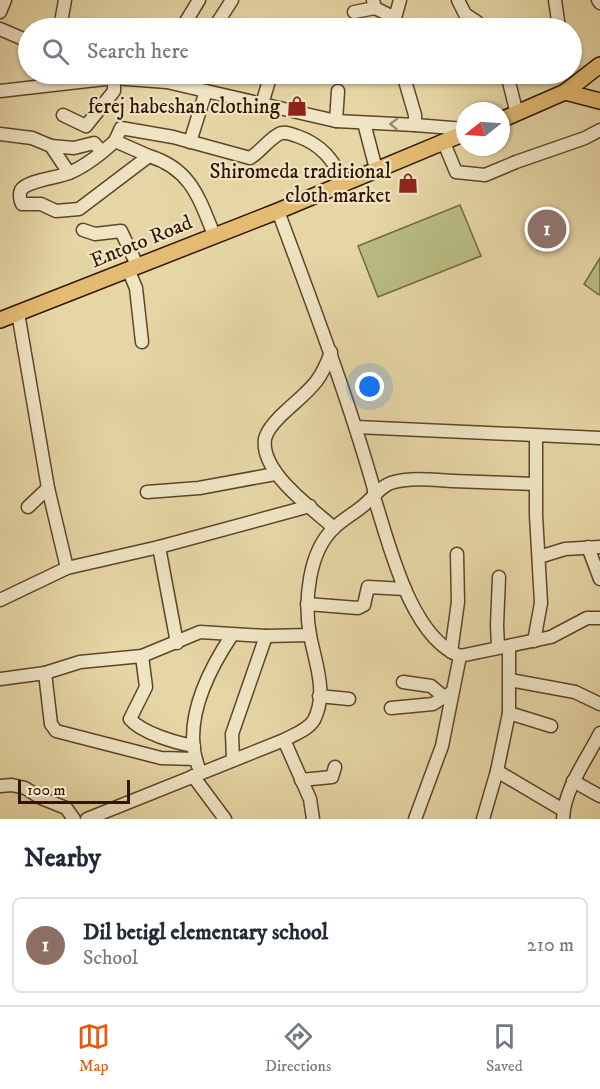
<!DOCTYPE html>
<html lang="en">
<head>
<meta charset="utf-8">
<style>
	body { margin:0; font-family:"IM FELL DW Pica",serif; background:#f6f6f7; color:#1f2937 }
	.compass { position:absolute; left:456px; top:102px; width:54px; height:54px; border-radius:50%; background:#fff; box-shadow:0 2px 4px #0004; rotate:253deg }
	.scale { position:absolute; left:18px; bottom:15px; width:112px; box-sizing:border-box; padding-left:6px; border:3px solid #301500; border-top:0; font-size:16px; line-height:21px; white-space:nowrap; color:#301500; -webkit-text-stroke:4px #efe4c4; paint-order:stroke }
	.you { position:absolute; left:370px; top:387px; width:21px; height:21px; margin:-15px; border:4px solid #fff; border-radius:50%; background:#1a73e8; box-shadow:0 0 0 9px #1a73e833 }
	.badge { display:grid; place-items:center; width:39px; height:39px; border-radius:50%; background:#ea580c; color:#fff; font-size:20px; font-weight:700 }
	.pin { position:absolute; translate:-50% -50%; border:3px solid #fff; box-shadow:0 2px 6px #0006 }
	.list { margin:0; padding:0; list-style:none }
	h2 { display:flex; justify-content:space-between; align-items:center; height:78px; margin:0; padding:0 24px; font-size:26px }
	h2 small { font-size:20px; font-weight:400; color:#747a83 }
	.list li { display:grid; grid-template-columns:39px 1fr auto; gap:18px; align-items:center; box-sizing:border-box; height:96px; margin:0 12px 12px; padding:0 12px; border:2px solid #e0e1e3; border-radius:9px }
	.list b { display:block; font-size:22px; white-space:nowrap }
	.list p { margin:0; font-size:20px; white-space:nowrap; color:#747a83 }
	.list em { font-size:20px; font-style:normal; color:#747a83 }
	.icon { flex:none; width:33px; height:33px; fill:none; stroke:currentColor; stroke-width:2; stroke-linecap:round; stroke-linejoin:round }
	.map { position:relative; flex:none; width:600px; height:819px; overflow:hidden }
	.search { position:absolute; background:#fff; box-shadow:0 2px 4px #0004; left:18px; right:18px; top:18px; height:66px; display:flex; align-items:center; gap:15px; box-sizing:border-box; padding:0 21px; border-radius:33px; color:#747a83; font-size:22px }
	.sheet { height:186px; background:#fff }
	nav { display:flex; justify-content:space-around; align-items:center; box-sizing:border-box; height:84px; border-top:2px solid #e0e1e3; background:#fff; font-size:16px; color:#747a83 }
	nav a { display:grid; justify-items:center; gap:3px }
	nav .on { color:#ea580c }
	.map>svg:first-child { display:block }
	.green { fill:#b9bd83; stroke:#746942; stroke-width:1.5 }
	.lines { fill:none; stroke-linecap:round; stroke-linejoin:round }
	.minor-casing { stroke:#5e4529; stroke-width:15 }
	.major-casing { stroke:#301500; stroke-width:18 }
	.minor { stroke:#efe4c4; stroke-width:12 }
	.major { stroke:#e3bb72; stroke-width:15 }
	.oneway { stroke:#99876c }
	.labels { text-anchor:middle; stroke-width:4.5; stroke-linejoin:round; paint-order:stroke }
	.poi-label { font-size:21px; fill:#301500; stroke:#efe4c4; text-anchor:end }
	.street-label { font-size:21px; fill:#301500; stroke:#efe4c4 }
</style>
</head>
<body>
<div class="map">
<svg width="600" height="819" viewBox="0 0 600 819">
	<rect width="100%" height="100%" fill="#e6d6a5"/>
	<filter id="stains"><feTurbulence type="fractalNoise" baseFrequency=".00333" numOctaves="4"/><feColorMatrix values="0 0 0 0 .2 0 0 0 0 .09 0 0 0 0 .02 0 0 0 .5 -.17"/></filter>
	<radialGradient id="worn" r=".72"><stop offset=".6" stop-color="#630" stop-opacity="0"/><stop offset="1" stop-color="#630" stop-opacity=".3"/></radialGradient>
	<g class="green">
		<path d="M460,205L481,256L378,297L358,246Z"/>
		<path d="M600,258V294L599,295L584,284Z"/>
	</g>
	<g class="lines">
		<g class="minor-casing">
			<g id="minor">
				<path d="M373,0L375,8L395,18L397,28"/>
				<path d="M458,0L465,14L477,22L481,28"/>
				<path d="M555,0L559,28"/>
				<path d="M598,0L600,3"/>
				<path d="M0,12L5,0"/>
				<path d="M354,12L375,8"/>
				<path d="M395,18L400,0"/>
				<path d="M60,28L65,0"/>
				<path d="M182,28L199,0"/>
				<path d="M214,28L232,0"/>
				<path d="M0,29L28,41"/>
				<path d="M403,74L415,115V125"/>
				<path d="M507,74L517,114"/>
				<path d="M0,91L114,78L167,82L336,121L415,125L465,129"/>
				<path d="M262,104L271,74"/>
				<path d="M63,115L86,126L114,91V78"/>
				<path d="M336,121L338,91"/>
				<path d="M364,123L376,169"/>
				<path d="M0,134L32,138L51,146L69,173"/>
				<path d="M115,141L121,128L173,137L250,158C260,152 268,140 279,134C284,131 291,134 297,136C323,145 332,160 346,183"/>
				<path d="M190,142L206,91"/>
				<path d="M444,143L456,172L485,175L516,162L585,138L600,130"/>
				<path d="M51,146L74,148L94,143L102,152"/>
				<path d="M149,156L115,141C102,153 86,166 69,173C58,178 28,180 21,190C19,194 20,200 22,204H41L56,211L79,209L149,156C191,169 199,198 214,235"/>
				<path d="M278,211C312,303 347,394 374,489V497C389,543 410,637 460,656L551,637L587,618H600"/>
				<path d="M83,230L95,234L121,231L137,265"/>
				<path d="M128,269L136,288L142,342"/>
				<path d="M18,313L48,488L67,568"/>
				<path d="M331,352C320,383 311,388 287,410C280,416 267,429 265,439C260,472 312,508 334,528"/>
				<path d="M356,427L600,438"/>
				<path d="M147,492L199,488L275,474"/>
				<path d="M28,507L48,488"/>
				<path d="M159,547L177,643"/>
				<path d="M588,547L600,579"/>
				<path d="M539,557L565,549L600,547"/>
				<path d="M0,600L67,568L159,547L310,506"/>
				<path d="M307,604L358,608L364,605L368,587L405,589"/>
				<path d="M534,641L541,603L536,515V437"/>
				<path d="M498,647L497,625L499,577"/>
				<path d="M451,652L458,602L457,554"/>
				<path d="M142,656L146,687L130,719C142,733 176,743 194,746"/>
				<path d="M45,673L51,724L56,731L161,758L196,759"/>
				<path d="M0,679L45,673L80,662L142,656L200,632L266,636L310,635"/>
				<path d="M510,680L575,692L600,704"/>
				<path d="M403,682L431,686L444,697"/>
				<path d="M319,696L349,699"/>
				<path d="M391,708L433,704L452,692"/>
				<path d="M509,713L551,726"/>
				<path d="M284,740L310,799L313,819"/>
				<path d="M233,760L232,734L266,636"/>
				<path d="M198,766C182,722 208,671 232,635"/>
				<path d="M497,771L563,810"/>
				<path d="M193,776L225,819"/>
				<path d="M301,780L332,777L335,767"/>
				<path d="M573,781L600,796"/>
				<path d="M0,786L12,785L25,788L41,798L66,808L74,819"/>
				<path d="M87,819L284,740C293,735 308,730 314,720C328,693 315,662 310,635C304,603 308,552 334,528C341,521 351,515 359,509C371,501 380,485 394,482C413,477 434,480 453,481C480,482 508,483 535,484"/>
				<path d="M415,819L442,746L460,656"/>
				<path d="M483,819L497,771L509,713V646"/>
				<path d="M563,819C564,789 587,759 600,733"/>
			</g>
		</g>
		<g class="major-casing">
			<g id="major">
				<path d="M565,92L600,101"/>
				<path d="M501,120L565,92L600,65"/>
				<path d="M0,320L278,211L465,133"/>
			</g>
		</g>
		<use href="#minor" class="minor"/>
		<use href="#major" class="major"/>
	</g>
	<defs><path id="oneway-chevron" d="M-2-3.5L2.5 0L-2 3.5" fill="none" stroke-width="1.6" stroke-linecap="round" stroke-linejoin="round" transform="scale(1.5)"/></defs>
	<use class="oneway" href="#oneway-chevron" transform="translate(394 124) rotate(-178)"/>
	<defs>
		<g id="shop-bare" transform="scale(1.62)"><path d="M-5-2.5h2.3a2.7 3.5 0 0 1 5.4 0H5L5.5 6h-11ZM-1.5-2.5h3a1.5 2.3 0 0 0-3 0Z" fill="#8f2418" stroke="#efe4c4" stroke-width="2.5" paint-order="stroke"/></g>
	</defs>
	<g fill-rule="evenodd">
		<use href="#shop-bare" x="297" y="106"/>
		<use href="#shop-bare" x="408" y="183"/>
	</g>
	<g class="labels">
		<g class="poi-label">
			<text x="280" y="113">ferej habeshan clothing</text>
			<text x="391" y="178">Shiromeda traditional<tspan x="391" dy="24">cloth market</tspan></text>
		</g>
		<g class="street-label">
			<text transform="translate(141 241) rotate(-22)" y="7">Entoto Road</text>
		</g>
	</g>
	<rect width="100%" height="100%" filter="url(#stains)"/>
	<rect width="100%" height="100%" fill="url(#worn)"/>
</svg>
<svg class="compass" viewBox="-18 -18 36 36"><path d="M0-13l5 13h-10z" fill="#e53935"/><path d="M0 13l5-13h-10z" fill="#747a83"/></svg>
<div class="scale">100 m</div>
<div class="you"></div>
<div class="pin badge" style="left:547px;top:229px;background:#8d6e63">1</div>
<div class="search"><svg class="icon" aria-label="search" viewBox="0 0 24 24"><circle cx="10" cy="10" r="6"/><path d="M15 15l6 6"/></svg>Search here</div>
</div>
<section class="sheet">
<h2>Nearby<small></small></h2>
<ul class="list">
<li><span class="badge" style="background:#8d6e63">1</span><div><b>Dil betigl elementary school</b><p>School</p></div><em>210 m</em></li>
</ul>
</section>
<nav>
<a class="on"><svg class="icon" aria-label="map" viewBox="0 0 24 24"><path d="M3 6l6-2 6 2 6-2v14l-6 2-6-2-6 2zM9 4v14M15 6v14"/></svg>Map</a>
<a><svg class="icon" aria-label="directions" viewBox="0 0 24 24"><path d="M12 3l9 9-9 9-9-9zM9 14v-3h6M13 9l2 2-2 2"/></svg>Directions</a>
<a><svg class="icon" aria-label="saved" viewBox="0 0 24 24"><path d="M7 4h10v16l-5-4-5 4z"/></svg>Saved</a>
</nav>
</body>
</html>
